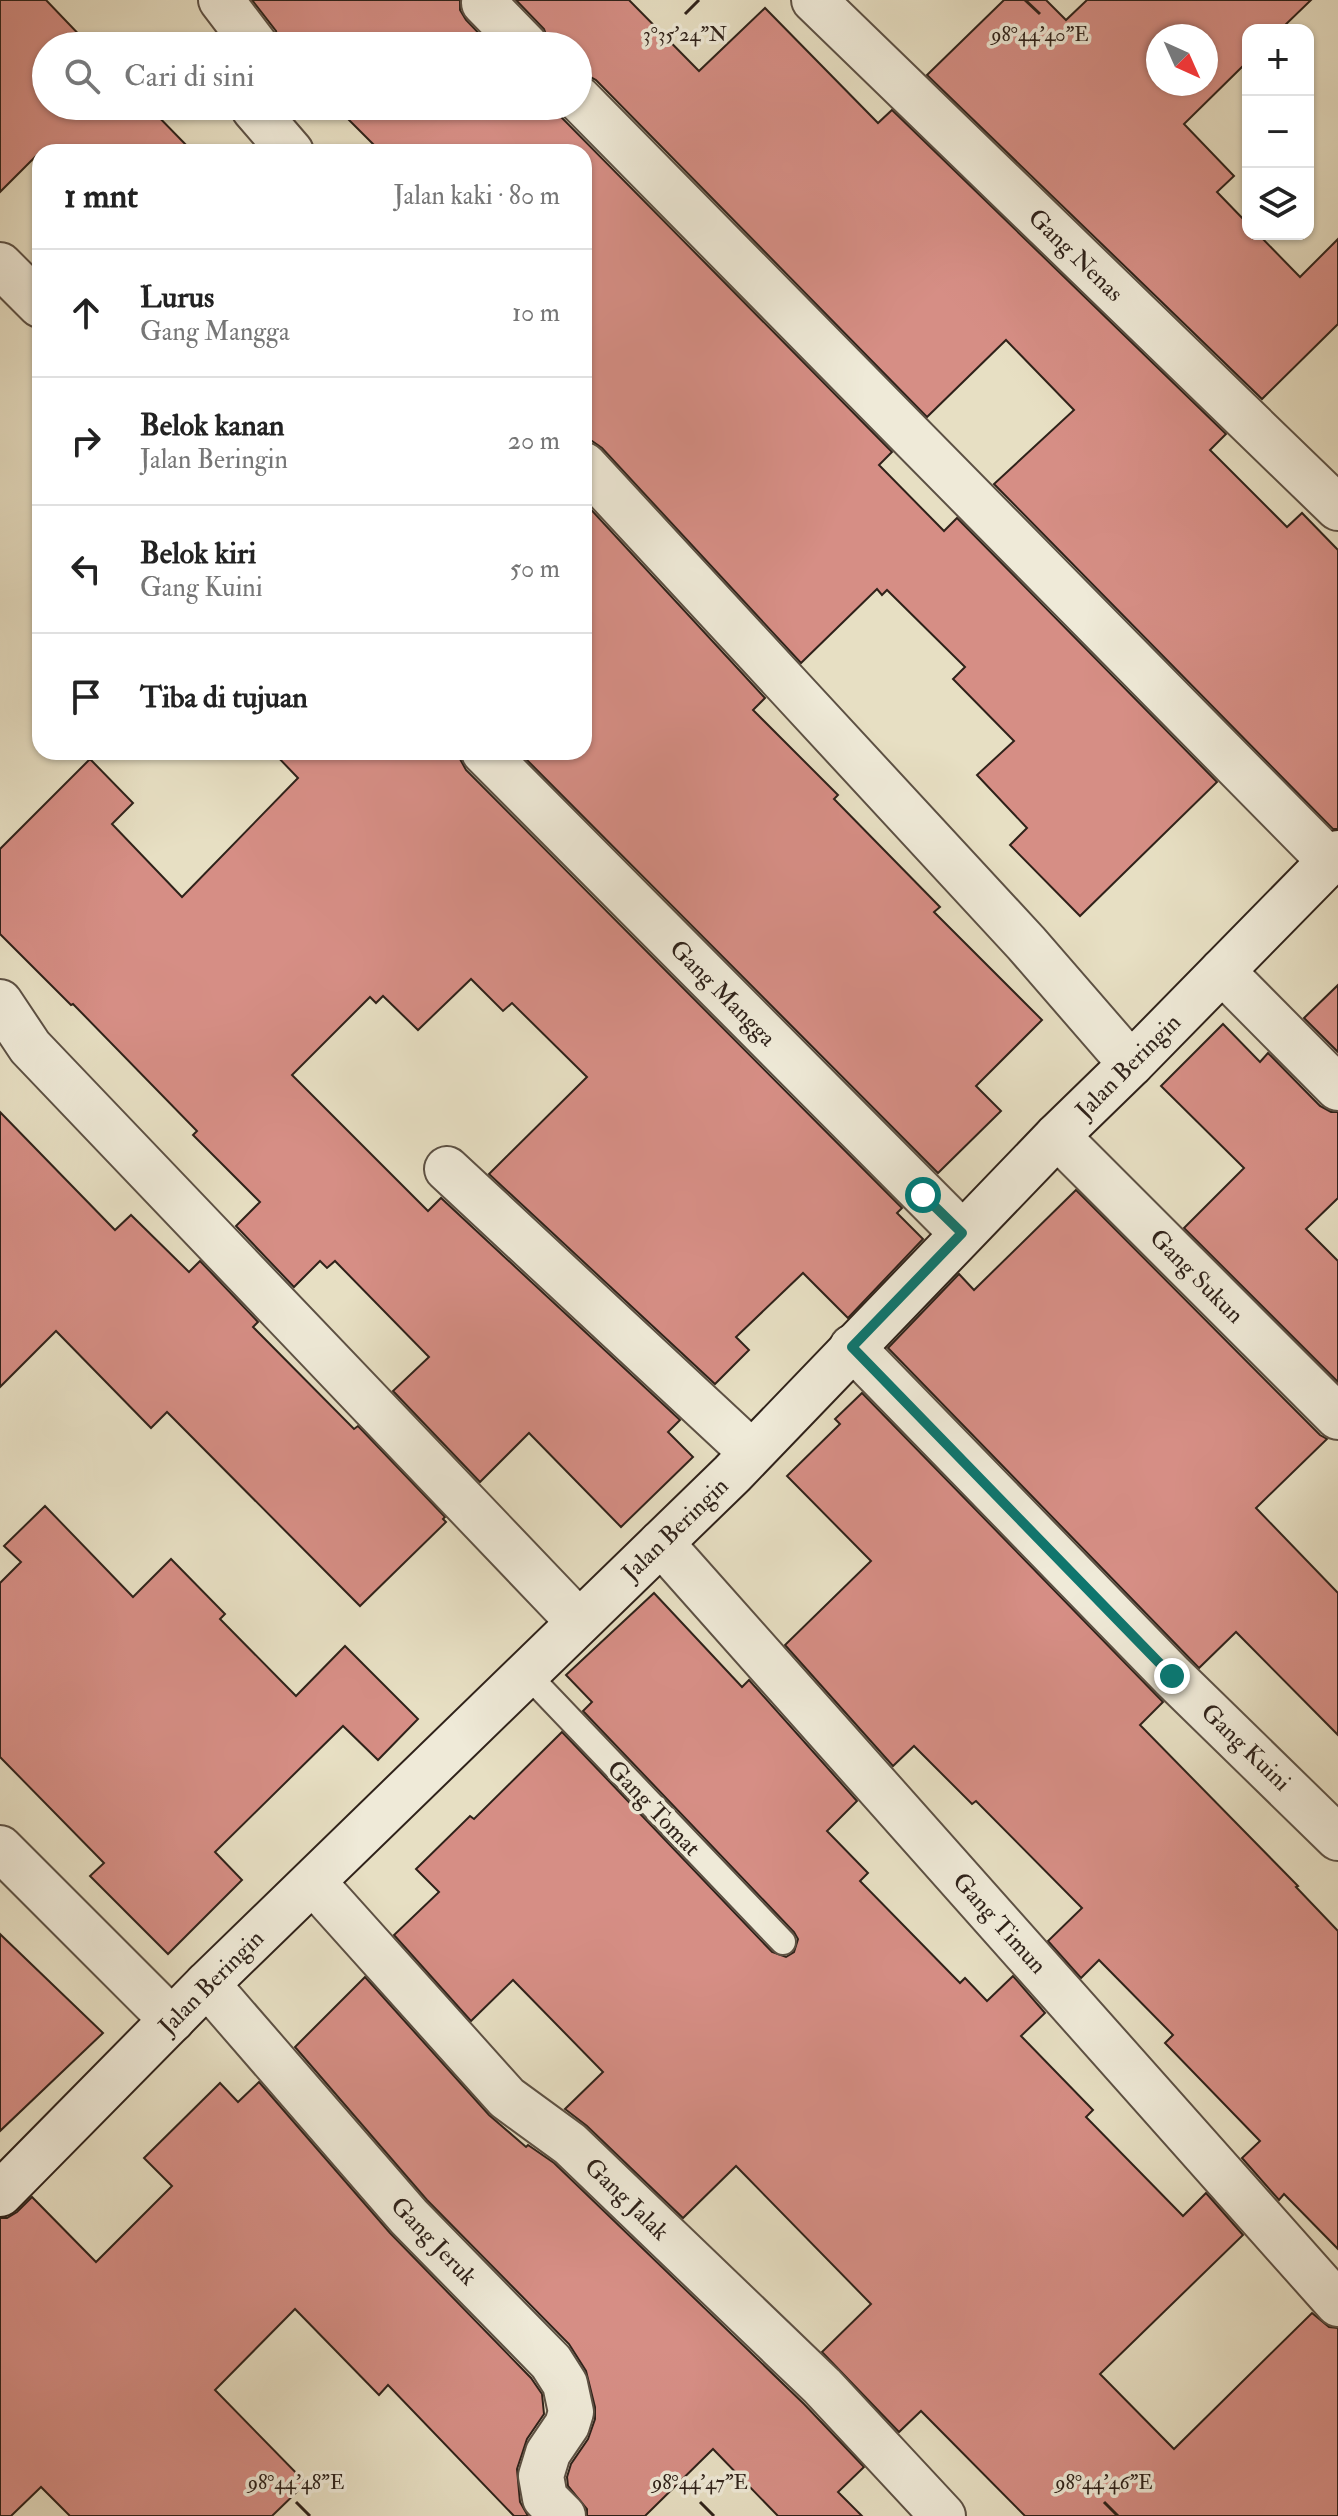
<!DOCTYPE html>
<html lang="id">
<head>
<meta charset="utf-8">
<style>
	body { margin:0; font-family:"IM FELL Double Pica",serif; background:#f6f6f6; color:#222 }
	.controls { position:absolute; right:24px; top:24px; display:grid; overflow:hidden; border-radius:16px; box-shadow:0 2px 6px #0004 }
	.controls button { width:72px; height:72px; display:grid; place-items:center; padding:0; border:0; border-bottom:2px solid #e0e0e0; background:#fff; color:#222; font:40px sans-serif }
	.compass { position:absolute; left:1146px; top:24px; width:72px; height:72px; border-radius:50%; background:#fff; box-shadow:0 2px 6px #0004; rotate:135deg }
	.stop { position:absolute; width:24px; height:24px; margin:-18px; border:6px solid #0f766e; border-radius:50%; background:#fff }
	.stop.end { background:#0f766e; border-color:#fff; box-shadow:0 2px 8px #0008 }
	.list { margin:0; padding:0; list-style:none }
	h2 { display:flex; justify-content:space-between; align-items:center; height:104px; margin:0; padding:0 32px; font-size:34px }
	h2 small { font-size:26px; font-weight:400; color:#767676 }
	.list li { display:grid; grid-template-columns:52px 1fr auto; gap:24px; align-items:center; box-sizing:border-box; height:128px; padding:0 32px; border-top:2px solid #e0e0e0 }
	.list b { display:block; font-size:30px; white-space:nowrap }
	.list p { margin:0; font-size:26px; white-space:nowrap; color:#767676 }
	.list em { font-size:26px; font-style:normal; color:#767676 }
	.icon { flex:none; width:44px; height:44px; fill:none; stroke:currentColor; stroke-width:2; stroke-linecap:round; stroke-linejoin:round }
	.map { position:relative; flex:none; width:1338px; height:2516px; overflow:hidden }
	.search { position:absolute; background:#fff; box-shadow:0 2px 6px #0004; left:32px; top:32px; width:560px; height:88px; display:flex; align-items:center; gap:20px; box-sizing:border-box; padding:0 28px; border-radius:44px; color:#767676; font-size:30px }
	.panel { position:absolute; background:#fff; box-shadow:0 2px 6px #0004; left:32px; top:144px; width:560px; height:616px; border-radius:24px }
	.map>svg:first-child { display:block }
	.building { fill:#d68e85; stroke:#2f221a; stroke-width:2; fill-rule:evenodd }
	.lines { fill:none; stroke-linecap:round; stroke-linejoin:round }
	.lane-casing { stroke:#5d5144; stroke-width:28 }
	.street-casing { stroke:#5d5144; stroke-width:48 }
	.secondary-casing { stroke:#2f221a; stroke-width:48 }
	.lane { stroke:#efead8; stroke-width:24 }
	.street { stroke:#efead8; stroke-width:44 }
	.secondary { stroke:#efead8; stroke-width:44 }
	.route { stroke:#0f766e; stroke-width:10 }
	.ticks { fill:none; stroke:#2f221a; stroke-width:3 }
	.labels { text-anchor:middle; stroke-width:7; stroke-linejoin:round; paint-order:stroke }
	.street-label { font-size:24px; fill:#2f221a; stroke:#efead8 }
	.ticks-label { font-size:20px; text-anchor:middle; fill:#2f221a; stroke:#efead8; stroke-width:7; stroke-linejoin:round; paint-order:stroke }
</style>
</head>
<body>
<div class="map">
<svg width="1338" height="2516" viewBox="0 0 1338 2516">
	<rect width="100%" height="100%" fill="#e7dfc3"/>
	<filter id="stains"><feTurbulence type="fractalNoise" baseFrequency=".0025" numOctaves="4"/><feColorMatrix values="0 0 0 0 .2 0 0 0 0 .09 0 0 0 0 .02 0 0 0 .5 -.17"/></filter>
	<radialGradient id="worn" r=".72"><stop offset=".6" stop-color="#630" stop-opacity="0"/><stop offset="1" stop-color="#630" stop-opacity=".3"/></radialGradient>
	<g class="building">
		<path d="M0,0H46L90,46H46V106H148L193,152H40L0,192Z"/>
		<path d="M252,0H460V10L466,20L491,46H280L276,31Z"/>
		<path d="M516,0H629L699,71L765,8L878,123L892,110L1226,434L1210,450L1287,527L1302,513L1338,550V829H1333L994,484L1074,410L1006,340L927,417L596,80L585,74H578V46H550L544,29Z"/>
		<path d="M1004,0H1046L1066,20L1087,0H1311L1280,30H1248V61L1184,124L1234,176L1217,192L1248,224V234H1258L1300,277L1338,239V324L1262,399L927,75ZM1158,36H1206V84H1158Z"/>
		<path d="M335,106H555L560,116L892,452L879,465L944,531L957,518L1217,782L1080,916L1010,845L1027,828L977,775L1014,741L953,679L965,667L887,590L882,595L877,589L801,663L602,448L592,441H584V152H381Z"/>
		<path d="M584,502L765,698L753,710L838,795L834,799L940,907L934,912L1042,1020L976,1086L1001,1111L938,1173L519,752H584Z"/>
		<path d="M273,752H460V759L466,770L902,1208L897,1213L923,1239L848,1318L803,1273L736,1337L749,1350L715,1384L489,1174L587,1077L512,1003L503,1011L471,979L418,1030L383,996L376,1003L370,997L292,1075L428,1211L441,1198L680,1420L668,1432L693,1457L621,1527L529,1433L480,1482L393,1391L429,1357L335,1261L327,1268L320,1261L294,1287L236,1226L260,1202L193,1135L197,1131L73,1004L71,1005L0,934V849L90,759L133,803L112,824L182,897L298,778Z"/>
		<path d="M1338,985V1052L1304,1018Z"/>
		<path d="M1223,1024L1260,1062L1268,1053L1320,1106L1331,1112H1338V1198L1306,1229L1338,1261V1382L1184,1228L1244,1168L1161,1086Z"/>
		<path d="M0,1112L115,1230L131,1215L189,1272L200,1261L258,1322L253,1327L354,1429L358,1426L445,1517L443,1519L446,1522L360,1606L167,1412L151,1428L56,1331L0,1387Z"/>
		<path d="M1076,1190L1320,1435L1327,1439L1256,1508L1338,1593V1735L1236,1632L1199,1668L888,1348L959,1274L974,1290Z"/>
		<path d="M862,1393L1163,1702L1140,1725L1298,1886L1296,1887L1338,1931V2249L1284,2194L1279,2200L1242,2158L1260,2141L1165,2043L1173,2035L1099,1960L1081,1978L1048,1941L1082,1908L976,1801L972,1804L914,1746L893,1766L785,1645L871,1561L787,1476L840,1424L835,1419Z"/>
		<path d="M45,1506L133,1597L171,1559L225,1614L220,1619L296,1696L345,1646L418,1719L378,1760L343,1726L215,1852L242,1880L168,1954L90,1876L104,1863L0,1757V1583L21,1562L4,1546Z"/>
		<path d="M654,1593L742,1687L749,1680L857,1801L827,1831L868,1873L860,1881L960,1983L965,1978L987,2001L1013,1976L1045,2013L1021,2036L1093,2110L1086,2117L1183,2216L1206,2193L1243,2235L1100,2374L1174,2449L1312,2313L1329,2327L1338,2328V2516H1025L921,2411L899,2432L822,2352L871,2304L736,2166L683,2218L587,2126L565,2109L603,2072L513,1980L471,2021L394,1935L439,1892L416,1869L470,1816L474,1819L562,1732L772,1952L786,1957L794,1952L798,1939L794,1932L583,1711L592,1702L566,1675Z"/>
		<path d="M0,1934L103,2033L0,2131Z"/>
		<path d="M365,1977L489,2115L526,2147L528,2145L554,2163L804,2404L864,2467L838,2492L862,2516H778L713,2449L645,2516H587V2509L568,2486L567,2477L571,2464L588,2439L595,2419V2407L586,2371L569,2344L427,2200L295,2047Z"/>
		<path d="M259,2082L390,2233L531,2378L542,2394L544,2414L527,2439L517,2469L520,2502L528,2516H514L388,2385L379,2395L295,2309L215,2390L306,2483L272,2516H70L41,2487L11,2516H0V2218H7L17,2212L32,2197L96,2262L172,2186L144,2158L220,2083L238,2102Z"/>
	</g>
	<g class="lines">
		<g class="lane-casing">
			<path id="lane" d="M526,1673L783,1942"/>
		</g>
		<g class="street-casing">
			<g id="street">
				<path d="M221,0L256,46"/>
				<path d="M814,0L1338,508"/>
				<path d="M484,3L526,46"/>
				<path d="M578,98L1329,860"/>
				<path d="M254,106V109L291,152"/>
				<path d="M0,265L40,305"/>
				<path d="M584,465L1026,943L1131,1064"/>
				<path d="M484,752L962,1233"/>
				<path d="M1222,971L1338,1088"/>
				<path d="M0,1002L30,1047L579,1622"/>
				<path d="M1057,1136L1338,1417"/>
				<path d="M447,1169L751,1452"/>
				<path d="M852,1347L1172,1676L1338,1838"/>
				<path d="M661,1543L1338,2304"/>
				<path d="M0,1848L172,2020"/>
				<path d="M313,1882L507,2098L570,2144L822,2386L943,2516"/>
				<path d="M207,1984L409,2217L551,2362L565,2384L571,2412L567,2425L548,2453L541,2476L545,2498L563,2516"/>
			</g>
		</g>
		<g class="secondary-casing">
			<path id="secondary" d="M0,2194L207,1984L732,1474L1057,1136L1131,1064L1338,853"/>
		</g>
		<use href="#lane" class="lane"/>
		<use href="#street" class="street"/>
		<use href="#secondary" class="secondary"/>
	</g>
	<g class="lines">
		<path class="route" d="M923,1195L962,1233L852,1347L1172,1676"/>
	</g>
	<path class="ticks" d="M1025,0L1040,14M685,14L699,0M296,2502L310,2516M700,2502L714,2516M1104,2502L1118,2516"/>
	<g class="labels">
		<g class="street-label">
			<text transform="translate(1076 255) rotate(44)" y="8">Gang Nenas</text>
			<text transform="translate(723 993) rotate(45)" y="8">Gang Mangga</text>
			<text transform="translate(1128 1066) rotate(-45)" y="8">Jalan Beringin</text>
			<text transform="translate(1197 1276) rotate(45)" y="8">Gang Sukun</text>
			<text transform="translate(675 1529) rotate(-44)" y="8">Jalan Beringin</text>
			<text transform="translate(1246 1747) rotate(44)" y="8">Gang Kuini</text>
			<text transform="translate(654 1808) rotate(46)" y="8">Gang Tomat</text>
			<text transform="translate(1000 1923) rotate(48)" y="8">Gang Timun</text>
			<text transform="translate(211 1982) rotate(-45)" y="8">Jalan Beringin</text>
			<text transform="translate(627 2199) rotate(44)" y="8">Gang Jalak</text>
			<text transform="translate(434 2241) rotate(46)" y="8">Gang Jeruk</text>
		</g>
	</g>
	<g class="ticks-label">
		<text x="685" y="41">3°35'24"N</text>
		<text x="1040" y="41">98°44'40"E</text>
		<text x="296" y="2489">98°44'48"E</text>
		<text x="700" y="2489">98°44'47"E</text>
		<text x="1104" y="2489">98°44'46"E</text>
	</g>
	<rect width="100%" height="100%" filter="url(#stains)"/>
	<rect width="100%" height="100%" fill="url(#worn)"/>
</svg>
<div class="controls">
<button>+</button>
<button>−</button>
<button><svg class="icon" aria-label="layers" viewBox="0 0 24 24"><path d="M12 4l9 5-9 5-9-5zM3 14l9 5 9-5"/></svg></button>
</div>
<svg class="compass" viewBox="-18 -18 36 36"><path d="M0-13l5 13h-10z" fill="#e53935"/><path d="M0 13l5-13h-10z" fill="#767676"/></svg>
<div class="stop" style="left:923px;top:1195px"></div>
<div class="stop end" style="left:1172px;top:1676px"></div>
<div class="search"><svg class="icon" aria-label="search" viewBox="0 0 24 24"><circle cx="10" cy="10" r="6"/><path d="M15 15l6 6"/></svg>Cari di sini</div>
<section class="panel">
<h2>1 mnt<small>Jalan kaki · 80 m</small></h2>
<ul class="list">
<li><svg class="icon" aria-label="ahead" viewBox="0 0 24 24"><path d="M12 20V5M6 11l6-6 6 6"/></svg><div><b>Lurus</b><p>Gang Mangga</p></div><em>10 m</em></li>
<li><svg class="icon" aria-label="right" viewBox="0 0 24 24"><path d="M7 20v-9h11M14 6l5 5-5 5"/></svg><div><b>Belok kanan</b><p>Jalan Beringin</p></div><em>20 m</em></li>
<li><svg class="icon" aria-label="left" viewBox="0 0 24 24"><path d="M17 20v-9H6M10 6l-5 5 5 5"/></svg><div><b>Belok kiri</b><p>Gang Kuini</p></div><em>50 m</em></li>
<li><svg class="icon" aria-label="arrive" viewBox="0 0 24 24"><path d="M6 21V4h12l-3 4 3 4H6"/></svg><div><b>Tiba di tujuan</b></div></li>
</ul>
</section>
</div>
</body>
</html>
